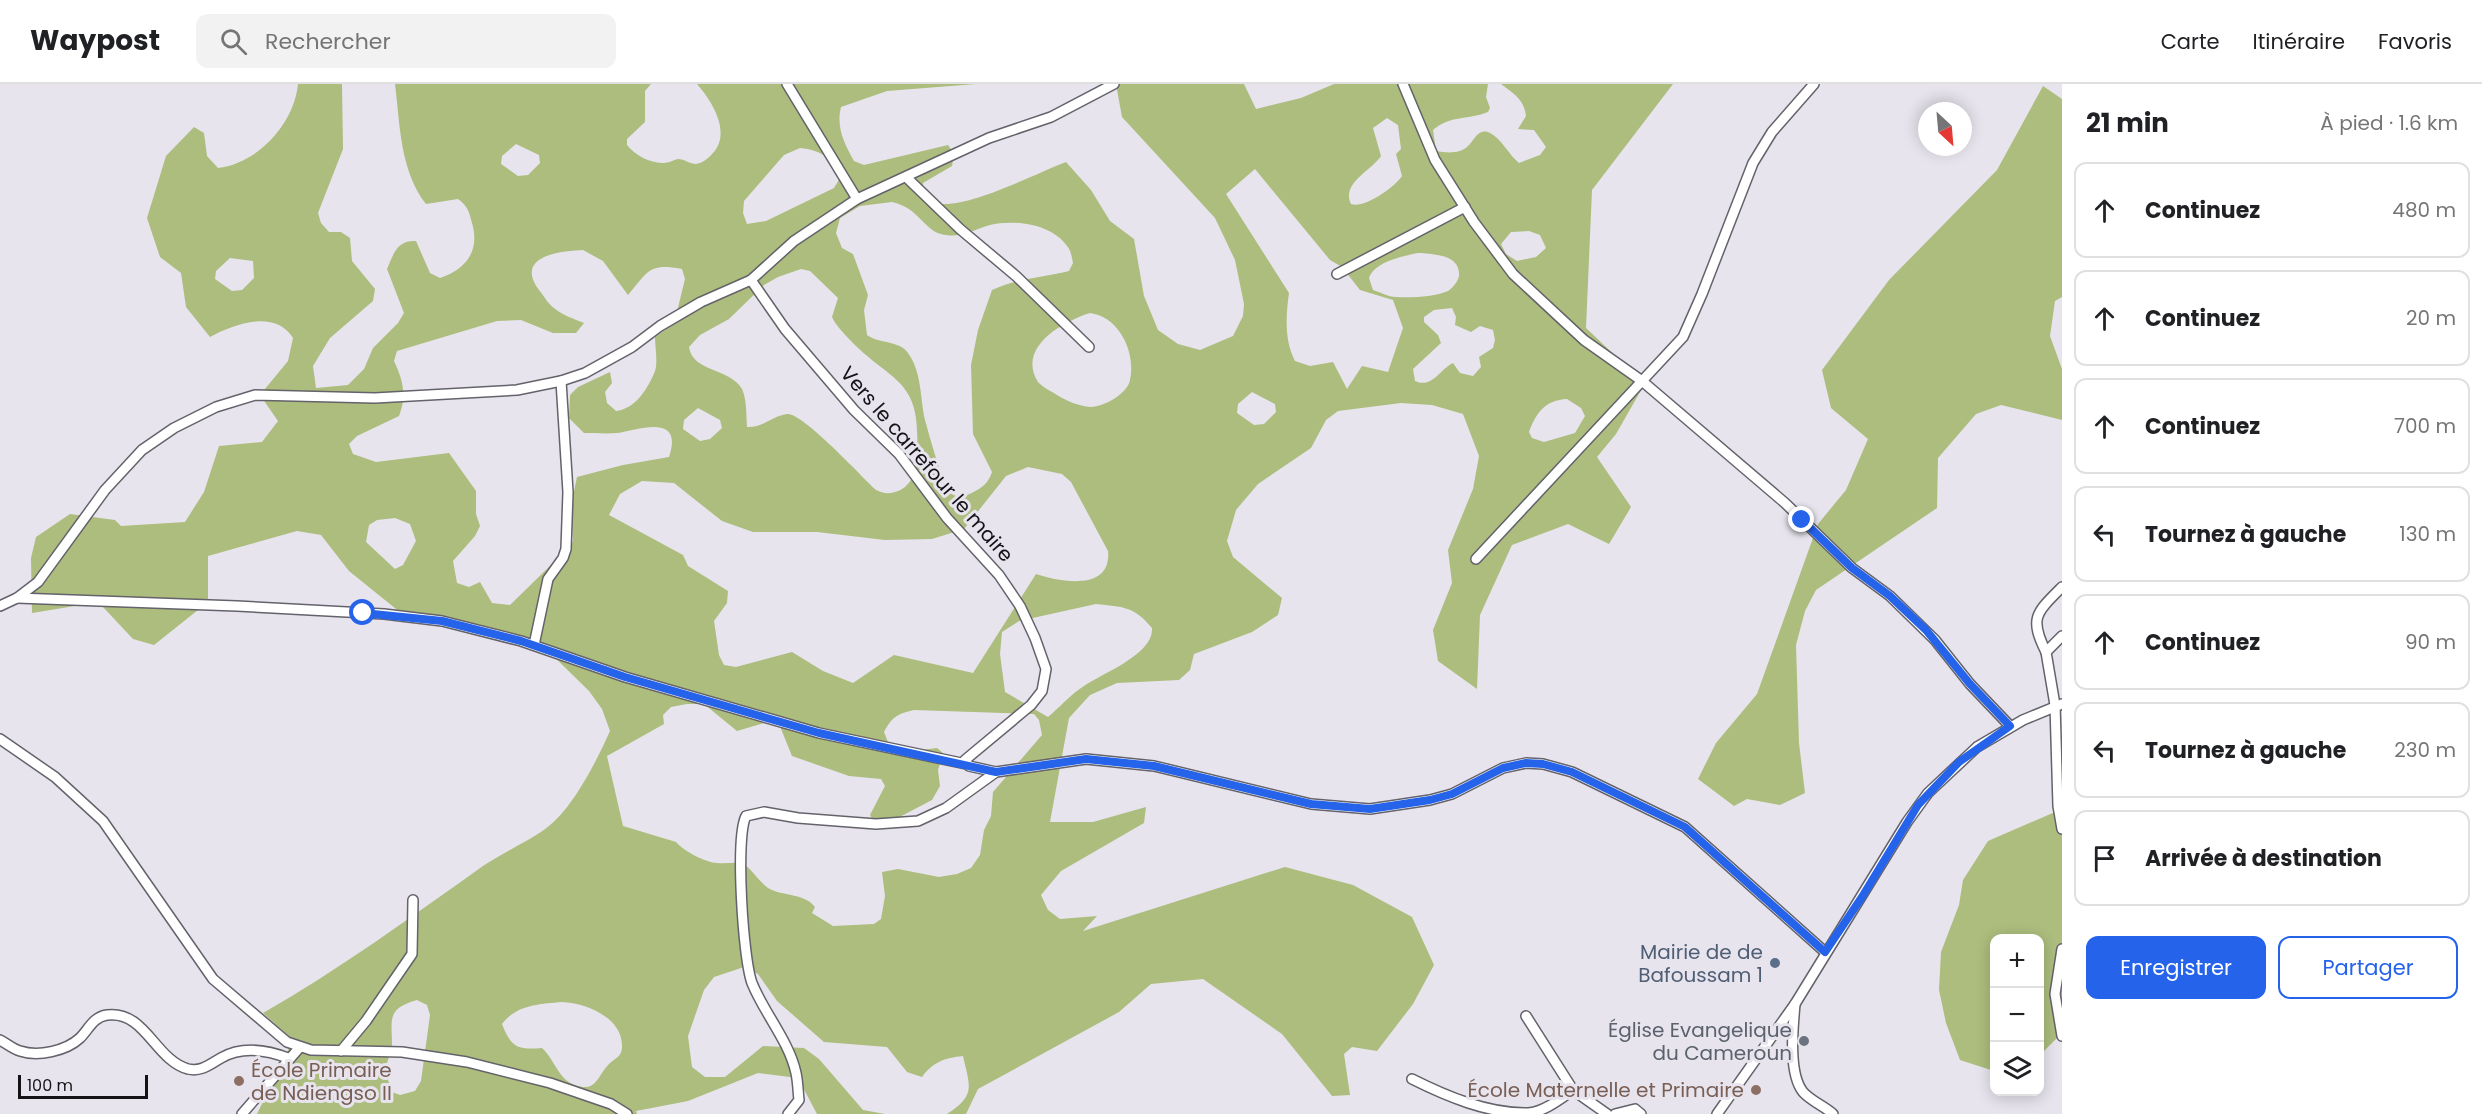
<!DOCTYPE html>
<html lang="fr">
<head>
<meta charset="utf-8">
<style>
	body { margin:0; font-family:Poppins,sans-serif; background:#f2f2f2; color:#202124 }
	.controls { position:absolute; right:18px; bottom:18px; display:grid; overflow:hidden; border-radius:12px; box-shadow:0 3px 15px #0003 }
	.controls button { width:54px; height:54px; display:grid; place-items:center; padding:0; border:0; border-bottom:2px solid #e0e0e0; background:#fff; color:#202124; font:30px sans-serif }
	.compass { position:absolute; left:1918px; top:18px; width:54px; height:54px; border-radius:50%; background:#fff; box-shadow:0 3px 15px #0003; rotate:154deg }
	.scale { position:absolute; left:18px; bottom:15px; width:130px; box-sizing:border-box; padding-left:6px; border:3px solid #131215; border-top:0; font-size:16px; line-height:21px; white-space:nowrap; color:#131215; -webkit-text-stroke:4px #e7e4ed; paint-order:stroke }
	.stop { position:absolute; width:18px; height:18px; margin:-14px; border:4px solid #2563eb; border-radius:50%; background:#fff }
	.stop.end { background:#2563eb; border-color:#fff; box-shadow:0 2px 6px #0008 }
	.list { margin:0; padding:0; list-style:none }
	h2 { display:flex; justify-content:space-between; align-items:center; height:78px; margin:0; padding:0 24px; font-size:26px }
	h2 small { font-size:20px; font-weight:400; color:#757577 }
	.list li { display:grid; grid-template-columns:39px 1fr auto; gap:18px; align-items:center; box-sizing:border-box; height:96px; margin:0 12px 12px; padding:0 12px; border:2px solid #e0e0e0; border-radius:12px }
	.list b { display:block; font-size:22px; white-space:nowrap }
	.list em { font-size:20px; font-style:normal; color:#757577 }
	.actions { display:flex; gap:12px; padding:18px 24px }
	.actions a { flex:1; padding:14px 0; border:2px solid #2563eb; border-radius:12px; text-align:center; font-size:21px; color:#2563eb }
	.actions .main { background:#2563eb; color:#fff }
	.icon { flex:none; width:33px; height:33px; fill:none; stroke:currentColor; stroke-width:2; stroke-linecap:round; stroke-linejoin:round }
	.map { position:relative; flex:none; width:2062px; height:1030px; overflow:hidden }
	header { display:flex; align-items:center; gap:36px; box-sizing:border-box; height:84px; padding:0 30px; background:#fff; border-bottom:2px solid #e0e0e0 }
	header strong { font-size:28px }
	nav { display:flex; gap:33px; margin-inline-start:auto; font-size:21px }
	.search { width:420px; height:54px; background:#f2f2f2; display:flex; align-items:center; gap:15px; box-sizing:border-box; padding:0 21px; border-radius:12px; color:#757577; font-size:22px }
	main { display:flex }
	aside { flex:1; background:#fff }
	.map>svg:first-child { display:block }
	.green { fill:#acbd7d; fill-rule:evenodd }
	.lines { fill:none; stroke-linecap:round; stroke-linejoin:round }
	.minor-casing { stroke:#64626a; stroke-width:12 }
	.minor { stroke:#fff; stroke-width:9 }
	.route { stroke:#2563eb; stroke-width:8 }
	.service-dot { fill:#5c6f8a; stroke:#e7e4ed; stroke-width:2 }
	.worship-dot { fill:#6b7280; stroke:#e7e4ed; stroke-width:2 }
	.education-dot { fill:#8d6e63; stroke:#e7e4ed; stroke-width:2 }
	.labels { text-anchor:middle; stroke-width:6; stroke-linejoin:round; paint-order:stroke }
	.street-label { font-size:20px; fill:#131215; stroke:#e7e4ed }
	.service-label { font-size:20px; fill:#4e5e75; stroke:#e7e4ed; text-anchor:end }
	.worship-label { font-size:20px; fill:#5b616d; stroke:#e7e4ed; text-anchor:end }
	.education-label { font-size:20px; fill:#785e54; stroke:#e7e4ed; text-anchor:start }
</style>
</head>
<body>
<header>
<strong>Waypost</strong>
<div class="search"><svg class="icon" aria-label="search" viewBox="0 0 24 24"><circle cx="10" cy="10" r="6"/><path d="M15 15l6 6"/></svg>Rechercher</div>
<nav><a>Carte</a><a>Itinéraire</a><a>Favoris</a></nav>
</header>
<main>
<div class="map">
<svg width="2062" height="1030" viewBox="0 0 2062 1030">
	<rect width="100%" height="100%" fill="#e7e4ed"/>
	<g class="green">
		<path d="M298,0H342L343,65L318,129L321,139L329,148H341L350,154L352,177L375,205L373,217L330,254L313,282L316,304L348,301L364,285L373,264L398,239L404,229L387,185C394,169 397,156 416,157L430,189L440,194C467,185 480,166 472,139C469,128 468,122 458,115L426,120C400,87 400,40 395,0H651L645,7V38L627,55V61C636,72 650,79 664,79C669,79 673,76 678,75C684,75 690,80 696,80C702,79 708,75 712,70C732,50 713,18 697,0H976L887,7L841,23C836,43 844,59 854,77L864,81L948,61L954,70L952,82L923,99V110C930,115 935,120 943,120C975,121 1035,90 1066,78L1091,106L1110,137L1134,155L1144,212L1158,246L1178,260L1200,266L1233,252L1243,232L1244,220L1235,176L1215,134L1122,33L1116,0H1244L1256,25L1301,14L1334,0H1488L1486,13L1490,24L1488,28C1469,36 1450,31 1433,46L1436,67C1447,69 1460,70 1468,62C1474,57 1478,43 1490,49C1501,54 1509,71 1519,79L1540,71L1546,63L1534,46L1518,45L1526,32C1524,15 1514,10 1501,0H1673L1592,106L1586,244L1624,280L1648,294L1616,350L1597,373L1631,423L1609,460L1568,440L1512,461L1480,531L1477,605L1438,577L1433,546L1452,499L1448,466L1473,405L1479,372L1463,330L1432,321L1401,319L1338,327L1326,336L1311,364L1258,400L1236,426L1227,457L1233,473L1282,514L1278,531L1252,548L1194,570L1190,586L1179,596L1117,599L1090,611L1069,634L1050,738H1093L1146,723L1144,739L1061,787L1041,811L1048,826L1060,835L1097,832L1083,847L1285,783L1353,801L1412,833L1434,881L1413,920L1377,967L1352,963L1344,970L1350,1011L1332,1012L1282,950L1203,895L1151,900L1119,928L978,1005L966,1030H947C976,1011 970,1003 963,972C944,974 933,978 922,993L907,988L887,963L824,958L777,917L758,890L744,883L714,893L704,906L688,952L692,983L705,993H725L763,962L804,964L819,975L863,1026L885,1030H817L798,994L758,989L688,1017L636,1027L637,1030H257L293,956L263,929C340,885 411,833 483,782C503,768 532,756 549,742C574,722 597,676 610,647L602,625L589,607L539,558L401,529L349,487L321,451L297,447L208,472V518L154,561L133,555L103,523L81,521L32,529L31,474L36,453L70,430L115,436L121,442L185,438L204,408L219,362L262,358L278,337L260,311L288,277L293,254C275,225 234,240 210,253L186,223L181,189L160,173L147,134L166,72L194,43L204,49L207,72L218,84C258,79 294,40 298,0ZM1387,34L1398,41L1401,65L1396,70L1402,92C1395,103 1364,125 1351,120C1341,99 1371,87 1381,72L1373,44ZM516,60L539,71L540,79L528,91L518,92L501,80L502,72ZM800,64C821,66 832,74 840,94L834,104L766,137L747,140L743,129L744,117L784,71ZM1255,85L1330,176L1342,183L1360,206L1393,216L1403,244L1388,288L1362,282L1347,305L1333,278L1310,282L1295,277C1284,256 1286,231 1289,209L1226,110ZM892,118C919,124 923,145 941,150C959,155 973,146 990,141C1014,135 1052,140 1067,162C1071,166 1072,174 1073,179L1069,187C1045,193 1014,195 992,206L978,246L971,281L973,350L992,388C987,404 974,408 960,414L946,407C939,383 931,359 925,336C920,314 922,288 908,269C899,256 879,260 867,251L864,226L868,211L853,170L842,164L836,149L840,134L860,122ZM1529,147L1540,151L1546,164L1536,173L1517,177L1506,170L1501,160L1511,148ZM583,166L603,177L628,211C649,187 648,179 682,185L685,195L674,240L655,253C655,263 658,278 655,287C648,305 635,325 616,327L607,319L605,308L612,299L610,288L578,303L570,311L569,334L584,349C594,349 606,350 617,349C638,346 684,328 669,373L623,381L577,393L571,422L573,456L570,467L552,480L510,521L492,519L480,498L469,503L457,499L453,477L475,452L480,442L476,430V407L449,369L376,378L353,370L349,360L357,352L399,332C407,312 403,296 394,277L397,267L497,237L521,236L553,249H576L584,239C574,235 562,231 554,224C548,220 544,212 539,206C514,172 560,167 583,166ZM1418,169C1432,170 1461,170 1459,192C1458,197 1453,204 1448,207C1435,213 1410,214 1396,213C1388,213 1380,208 1373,206L1369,194C1374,178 1403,172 1418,169ZM230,174L253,177L254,194L242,206L232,207L215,195L216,187ZM801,185L810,187L838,214L832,233C836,242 843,248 849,255C891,299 921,293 917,365C916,378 917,393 905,403C896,410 885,411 876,406C861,392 802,328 787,330C772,332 763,344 747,343C746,331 747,316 742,305C730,284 692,288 689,263L700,251L729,235L764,201L778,193ZM1452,224L1456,233L1455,241L1471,248L1480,242L1493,246L1495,256L1493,264L1479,273L1481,283L1473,292L1460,289L1453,279C1440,285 1432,305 1415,297L1413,285L1441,259L1438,251L1424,238V233L1434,226ZM1090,229C1120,233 1136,269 1130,296C1128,309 1104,323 1091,323C1078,322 1067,317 1057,311C1051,307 1042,303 1038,298C1016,263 1064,237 1090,229ZM1252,308L1275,320L1276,328L1264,340L1254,341L1237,329L1238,320ZM1567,315L1581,324L1585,332L1575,349L1544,358L1532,354L1529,348C1536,329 1545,316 1567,315ZM698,324L720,336L722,344L710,355L700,357L683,345L684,336ZM1028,383L1062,390L1071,398L1108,467C1112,508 1060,498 1036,490L973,589L894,571L853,599L823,587L792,568L736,583L724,581L719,571L714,537L727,519L728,507L688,482L683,471L609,431L620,410L642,397L674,399L722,437L753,448H817L885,456L932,455L964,445L1006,392ZM395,434L410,440L416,457L403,481L395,485L366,458L369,441L377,436ZM1096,520C1123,523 1134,522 1152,544C1154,570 1103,589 1084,602C1071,610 1060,623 1048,633L1005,608L1000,570L1002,548L1019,537ZM687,620H704L737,647L777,635L792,672L849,692L881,695L885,702L870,731L874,738H890L932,716L940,702L938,686L943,669L937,664L905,668L890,663L884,648C892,633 897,630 914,626L1034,630L1039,636L1042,651L993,708L991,732L984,746L980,771L971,784L957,790L939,793L898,785L882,788L885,812L881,835L874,840L833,842L812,829L815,823C805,810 786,812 772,806C759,800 751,782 741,779C733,778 725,780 717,779C704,778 684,767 676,758L623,742L607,672L664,640L663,631L671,623ZM417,916L427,921L430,931L421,997L415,1007L400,1011L392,1008C390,1001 386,992 386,985C386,977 392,970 392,962C392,935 386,925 417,916ZM562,918C585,919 623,933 622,963C622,973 615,974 609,980C597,992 597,1009 575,1001C558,995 555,976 542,964C517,966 511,963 502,940C516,921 539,920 562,918Z"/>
		<path d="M2043,2L2062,15V213L2055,217L2050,252L2062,285V336L2001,321L1976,330L1938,374L1937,424L1816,506L1805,527L1796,561L1799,659L1805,709L1780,721L1747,715L1734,722L1698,695L1716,659L1757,610L1818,440L1846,406L1868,355L1831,324L1822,286L1889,196L1997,86Z"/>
		<path d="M2062,725V949L2040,971V854H1994V987L1960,976L1946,939L1939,906L1941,868L1959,821L1963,796L1988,757Z"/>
	</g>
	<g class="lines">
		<g class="minor-casing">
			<g id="minor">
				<path d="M787,0L857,115"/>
				<path d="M1403,0L1435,76L1474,138L1513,190L1584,256L1642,297L1785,419L1852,484L1890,512L1935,556L1970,600L2010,642"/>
				<path d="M906,93L960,145L1016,192L1089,263"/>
				<path d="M1337,190L1465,123"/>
				<path d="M751,196L785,245L854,326L899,370L947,434L999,491L1020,522L1035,554L1046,585L1042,607L1031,621L965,676L969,682L996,688"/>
				<path d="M1476,475L1683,253L1702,210L1753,79L1772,48L1814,0"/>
				<path d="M17,514L237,522L384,530L442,537L521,557L625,593L819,649L966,680"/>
				<path d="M0,522L17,514L38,498L105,406L142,366L174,344L216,323L255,311L375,314L517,306L561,297L585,289L632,263L660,242L701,218L751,196L794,157L857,115L989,54L1051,33L1114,0"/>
				<path d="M2062,552L2046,568L2055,621L2058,722L2062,745"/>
				<path d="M534,561L548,495L563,474L566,465L568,408L561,297"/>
				<path d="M2046,568C2029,534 2036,529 2062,503"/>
				<path d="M0,655L55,693L103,737L213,895L287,958L311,966L402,968L467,978L550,999L611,1020L627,1030"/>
				<path d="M2062,865L2055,910L2062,952"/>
				<path d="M1795,920C1793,943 1788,989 1803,1008C1811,1017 1824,1022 1833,1030"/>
				<path d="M1526,932L1573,1006L1607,1030"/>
				<path d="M0,956C6,959 13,965 20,967C38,973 66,967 80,954C89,945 93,933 107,931C145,926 155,976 188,985C202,988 210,980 221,974C242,962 267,966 288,974"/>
				<path d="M341,967L366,937L412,870L413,816"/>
				<path d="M1412,995C1446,1012 1488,1030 1528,1029C1544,1028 1560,1015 1573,1006"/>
				<path d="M242,1030L300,963"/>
				<path d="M788,1030L799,1016C798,1008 798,998 796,989C789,957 764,929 752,899C743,875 735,753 746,732L764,728L798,734L876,740L918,737L946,724L996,688L1086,675L1154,682L1311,720L1370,725L1430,716L1452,710L1503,684L1526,679L1543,680L1572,688L1685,743L1825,868"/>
				<path d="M1615,1030L1635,1025L1641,1030"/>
				<path d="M1717,1030L1795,920L1907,738L1928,709L1977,663L2023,636L2062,620"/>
			</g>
		</g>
		<use href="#minor" class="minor"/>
	</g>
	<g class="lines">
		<path class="route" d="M363,529L442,537L521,557L625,593L819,649L996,688L1086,675L1154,682L1311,720L1370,725L1430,716L1452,710L1503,684L1526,679L1543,680L1572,688L1685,743L1825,868L1862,813L1918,721L1959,678L2010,642L1970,600L1926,546L1890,512L1852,484L1802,436"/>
	</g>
	<circle class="service-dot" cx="1775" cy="879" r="6"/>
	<circle class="worship-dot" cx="1804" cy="957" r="6"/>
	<g class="education-dot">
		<circle cx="239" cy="997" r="6"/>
		<circle cx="1756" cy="1006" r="6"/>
	</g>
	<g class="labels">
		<g class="street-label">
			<text transform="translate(927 380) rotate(49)" y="7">Vers le carrefour le maire</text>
		</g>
		<g class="service-label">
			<text x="1763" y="875">Mairie de de<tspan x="1763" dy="23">Bafoussam 1</tspan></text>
		</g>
		<g class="worship-label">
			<text x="1792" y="953">Église Evangelique<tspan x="1792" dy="23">du Cameroun</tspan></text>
		</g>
		<g class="education-label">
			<text x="251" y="993">École Primaire<tspan x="251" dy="23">de Ndiengso II</tspan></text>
			<text x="1744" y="1013" text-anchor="end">École Maternelle et Primaire</text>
		</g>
	</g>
</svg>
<div class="controls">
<button>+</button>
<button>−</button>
<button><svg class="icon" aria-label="layers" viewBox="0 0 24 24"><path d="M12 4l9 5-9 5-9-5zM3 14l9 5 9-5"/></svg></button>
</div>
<svg class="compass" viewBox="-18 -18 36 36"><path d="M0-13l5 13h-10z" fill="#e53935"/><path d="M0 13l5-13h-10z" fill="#757577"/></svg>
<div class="scale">100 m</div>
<div class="stop" style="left:363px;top:529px"></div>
<div class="stop end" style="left:1802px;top:436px"></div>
</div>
<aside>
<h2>21 min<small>À pied · 1.6 km</small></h2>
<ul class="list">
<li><svg class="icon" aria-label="ahead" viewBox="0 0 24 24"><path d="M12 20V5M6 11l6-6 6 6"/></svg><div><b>Continuez</b></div><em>480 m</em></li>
<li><svg class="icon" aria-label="ahead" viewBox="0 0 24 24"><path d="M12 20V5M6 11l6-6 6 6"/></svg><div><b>Continuez</b></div><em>20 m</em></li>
<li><svg class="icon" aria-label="ahead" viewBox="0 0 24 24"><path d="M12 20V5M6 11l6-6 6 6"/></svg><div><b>Continuez</b></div><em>700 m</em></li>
<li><svg class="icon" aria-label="left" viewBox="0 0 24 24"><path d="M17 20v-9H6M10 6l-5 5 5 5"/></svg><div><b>Tournez à gauche</b></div><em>130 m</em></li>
<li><svg class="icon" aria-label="ahead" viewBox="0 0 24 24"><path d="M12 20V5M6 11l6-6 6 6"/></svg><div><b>Continuez</b></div><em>90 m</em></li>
<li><svg class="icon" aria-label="left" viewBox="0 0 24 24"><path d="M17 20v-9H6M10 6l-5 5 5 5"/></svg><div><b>Tournez à gauche</b></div><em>230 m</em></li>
<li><svg class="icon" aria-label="arrive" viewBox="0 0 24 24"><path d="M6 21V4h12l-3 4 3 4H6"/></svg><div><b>Arrivée à destination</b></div></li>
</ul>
<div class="actions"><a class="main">Enregistrer</a><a>Partager</a></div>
</aside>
</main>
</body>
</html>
